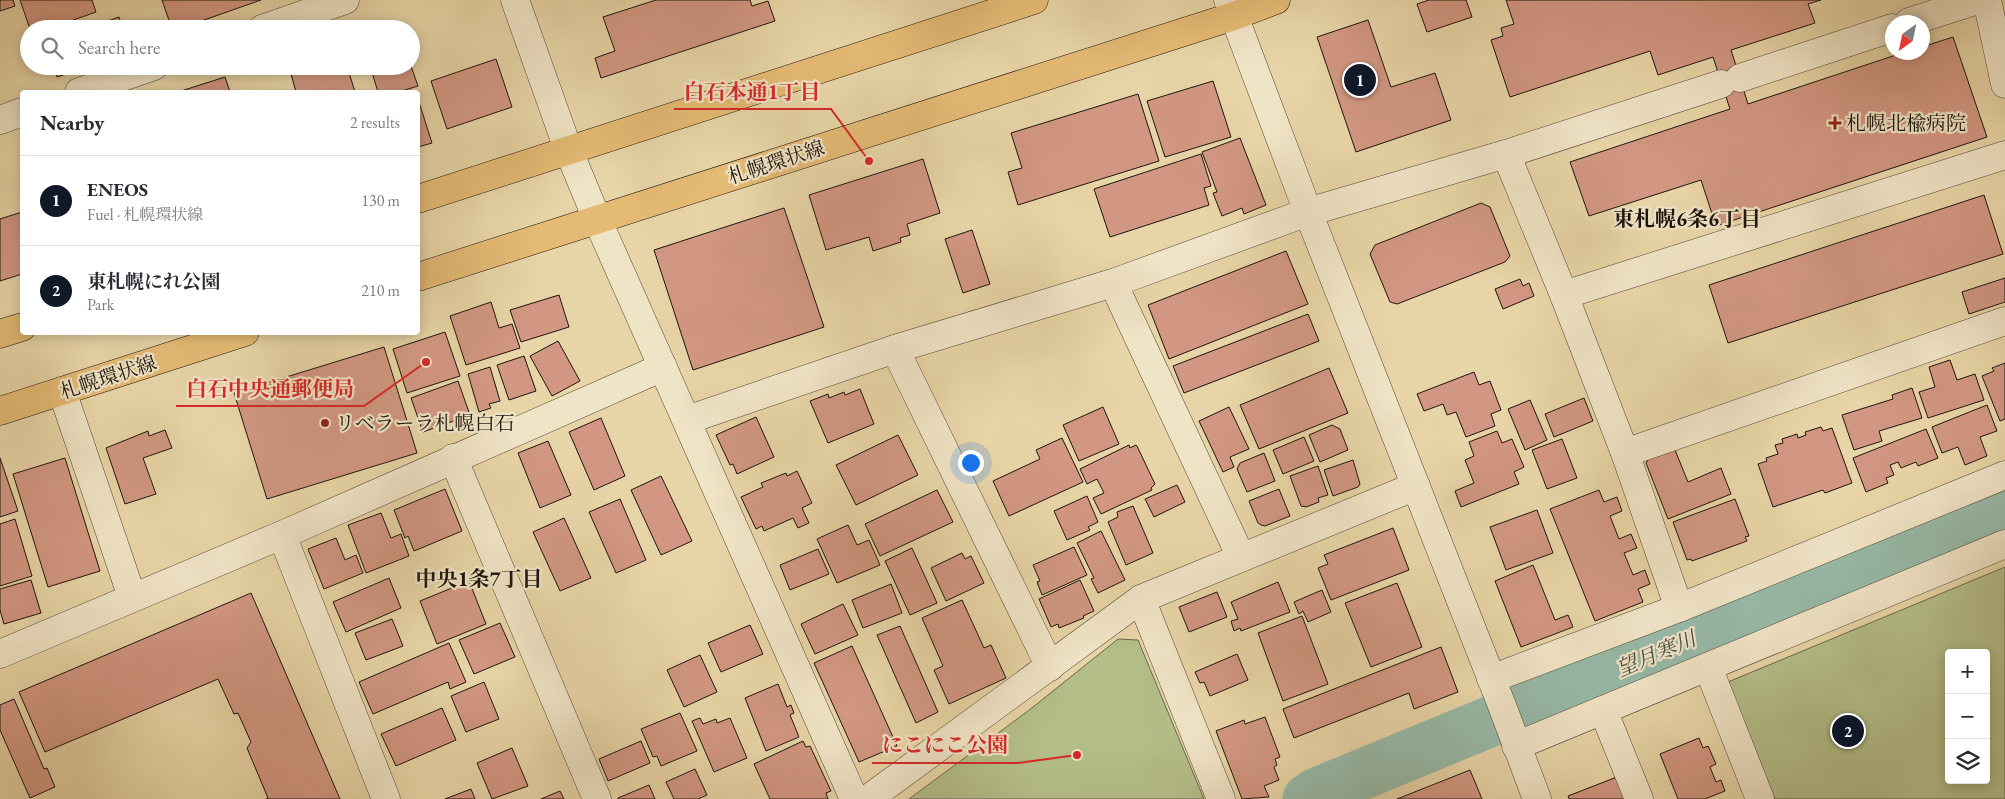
<!DOCTYPE html>
<html lang="en">
<head>
<meta charset="utf-8">
<style>
	body { margin:0; font-family:"EB Garamond","Noto Serif JP",serif; background:#f7f7f7; color:#2b2b33 }
	.controls { position:absolute; right:15px; bottom:15px; display:grid; overflow:hidden; border-radius:5px; box-shadow:0 2px 12px #0003 }
	.controls button { width:45px; height:45px; display:grid; place-items:center; padding:0; border:0; border-bottom:1px solid #e1e1e2; background:#fff; color:#2b2b33; font:25px sans-serif }
	.compass { position:absolute; left:1885px; top:15px; width:45px; height:45px; border-radius:50%; background:#fff; box-shadow:0 2px 12px #0003; rotate:213deg }
	.you { position:absolute; left:970px; top:462px; width:18px; height:18px; margin:-12px; border:4px solid #fff; border-radius:50%; background:#1a73e8; box-shadow:0 0 0 8px #1a73e833 }
	.badge { display:grid; place-items:center; width:32px; height:32px; border-radius:50%; background:#111827; color:#fff; font-size:16px; font-weight:700 }
	.pin { position:absolute; translate:-50% -50%; border:2px solid #fff; box-shadow:0 1px 5px #0006 }
	.list { margin:0; padding:0; list-style:none }
	h2 { display:flex; justify-content:space-between; align-items:center; height:65px; margin:0; padding:0 20px; font-size:21px }
	h2 small { font-size:16px; font-weight:400; color:#7c7c81 }
	.list li { display:grid; grid-template-columns:32px 1fr auto; gap:15px; align-items:center; box-sizing:border-box; height:90px; padding:0 20px; border-top:1px solid #e1e1e2 }
	.list b { display:block; font-size:19px; white-space:nowrap }
	.list p { margin:0; font-size:16px; white-space:nowrap; color:#7c7c81 }
	.list em { font-size:16px; font-style:normal; color:#7c7c81 }
	.icon { flex:none; width:28px; height:28px; fill:none; stroke:currentColor; stroke-width:2; stroke-linecap:round; stroke-linejoin:round }
	.map { position:relative; flex:none; width:2005px; height:799px; overflow:hidden }
	.search { position:absolute; background:#fff; box-shadow:0 2px 12px #0003; left:20px; top:20px; width:400px; height:55px; display:flex; align-items:center; gap:12px; box-sizing:border-box; padding:0 18px; border-radius:28px; color:#7c7c81; font-size:19px }
	.panel { position:absolute; background:#fff; box-shadow:0 2px 12px #0003; left:20px; top:90px; width:400px; height:245px; border-radius:5px }
	.map>svg:first-child { display:block }
	.green { fill:#b4be89; stroke:#68694b; fill-rule:evenodd }
	.lines { fill:none; stroke-linecap:round; stroke-linejoin:round }
	.river { stroke:#97b9a7; stroke-width:51 }
	.building { fill:#d29782; stroke:#1d140d }
	.minor-casing { stroke:#504434; stroke-width:29 }
	.major-casing { stroke:#1d140d; stroke-width:29 }
	.minor { stroke:#f0e4c6; stroke-width:28 }
	.major { stroke:#e4ba74; stroke-width:28 }
	.poi-dot { fill:#8f2418; stroke:#f0e4c6; stroke-width:2 }
	.labels { text-anchor:middle; stroke-width:4.5; stroke-linejoin:round; paint-order:stroke }
	.poi-label { font-size:20px; fill:#1d140d; stroke:#f0e4c6; text-anchor:start }
	.street-label { font-size:20px; fill:#1d140d; stroke:#f0e4c6 }
	.neighbourhood-label { font-size:21px; font-weight:bold; fill:#1d140d; stroke:#f0e4c6 }
	.water-label { font-size:21px; font-style:italic; fill:#484e43; stroke:#f0e4c6 }
	.leader { fill:none; stroke:#d62828; stroke-width:2 }
	.callout-dot { fill:#d62828; stroke:#f0e4c6; stroke-width:2 }
	.callout-label { font-size:21px; text-anchor:middle; font-weight:bold; fill:#d62828; stroke:#f0e4c6; stroke-width:4.5; stroke-linejoin:round; paint-order:stroke }
</style>
</head>
<body>
<div class="map">
<svg width="2005" height="799" viewBox="0 0 2005 799">
	<rect width="100%" height="100%" fill="#e8d5a7"/>
	<filter id="stains"><feTurbulence type="fractalNoise" baseFrequency=".004" numOctaves="4"/><feColorMatrix values="0 0 0 0 .2 0 0 0 0 .09 0 0 0 0 .02 0 0 0 .5 -.17"/></filter>
	<radialGradient id="worn" r=".72"><stop offset=".6" stop-color="#630" stop-opacity="0"/><stop offset="1" stop-color="#630" stop-opacity=".3"/></radialGradient>
	<g class="green">
		<path d="M2005,567V799H1775L1728,682ZM1949,653H1986V780H1949Z"/>
		<path d="M1118,639L1138,640L1204,799H909L1028,711Z"/>
	</g>
	<g class="lines">
		<path class="river" d="M1308,799L1317,793L2005,509"/>
	</g>
	<g class="building">
		<path d="M0,0H13L15,6L0,11Z"/>
		<path d="M20,0H92L96,12L48,29H30Z"/>
		<path d="M162,0H261L190,25L192,29H172Z"/>
		<path d="M656,0H750L752,6L768,1L775,21L601,78L595,58L615,51L603,17Z"/>
		<path d="M1429,0H1466L1472,17L1427,32L1417,4Z"/>
		<path d="M1506,0H1821L1808,4L1815,23L1731,50L1748,104L1905,52H1922V47L1953,37L1987,137L1716,226L1701,180L1589,216L1570,162L1730,109L1713,57L1658,75L1650,51L1510,97L1491,40L1503,36L1501,28L1514,24Z"/>
		<path d="M119,17L123,29H85Z"/>
		<path d="M1368,20L1391,87L1435,73L1451,120L1356,152L1317,37Z"/>
		<path d="M496,59L512,107L447,129L431,81Z"/>
		<path d="M54,66H90L57,77Z"/>
		<path d="M293,66H315L316,70L328,66H347L355,92H296L289,67Z"/>
		<path d="M370,66H411L418,86L399,92H378Z"/>
		<path d="M225,77L230,92H181V91Z"/>
		<path d="M1213,81L1231,137L1165,157L1147,101Z"/>
		<path d="M1138,94L1159,161L1018,205L1008,172L1022,168L1011,133Z"/>
		<path d="M418,99L432,143L418,147Z"/>
		<path d="M1240,138L1266,205L1244,214L1242,208L1222,216L1213,193L1217,192L1202,152Z"/>
		<path d="M1201,154L1211,186L1204,188L1209,205L1110,237L1094,189Z"/>
		<path d="M923,159L940,213L907,224L910,235L900,238L901,242L873,251L869,237L826,250L809,195Z"/>
		<path d="M1984,195L2003,254L1728,343L1709,285Z"/>
		<path d="M1481,203L1490,207L1510,256L1505,262L1397,304L1390,302L1370,254L1375,245Z"/>
		<path d="M784,208L824,327L693,370L654,250Z"/>
		<path d="M22,212V274L0,281V219Z"/>
		<path d="M972,230L990,284L963,293L945,239Z"/>
		<path d="M1286,251L1308,304L1169,359L1148,305Z"/>
		<path d="M2005,278V302L1969,314L1962,292Z"/>
		<path d="M1520,279L1523,286L1529,283L1534,296L1503,309L1495,289Z"/>
		<path d="M559,295L569,327L521,342L510,310Z"/>
		<path d="M491,302L499,328L512,324L520,348L466,365L450,316Z"/>
		<path d="M1308,314L1319,341L1184,393L1173,366Z"/>
		<path d="M445,332L460,376L407,393L393,349Z"/>
		<path d="M558,341L580,381L552,396L530,356Z"/>
		<path d="M384,347L417,453L267,499L234,393Z"/>
		<path d="M524,356L536,391L509,400L497,365Z"/>
		<path d="M1950,360L1957,380L1975,374L1984,400L1928,418L1919,392L1935,387L1929,367Z"/>
		<path d="M2005,363V419L2000,421L1982,376L1994,371L1992,368Z"/>
		<path d="M490,367L500,401L489,404L491,408L479,412L468,374Z"/>
		<path d="M1329,368L1348,413L1259,449L1240,405Z"/>
		<path d="M1474,372L1479,385L1490,381L1501,410L1491,414L1495,426L1466,437L1456,412L1447,415L1443,404L1424,411L1417,394Z"/>
		<path d="M458,381L470,415L423,432L411,398Z"/>
		<path d="M1912,388L1922,418L1879,431L1882,441L1854,450L1842,415L1893,399L1892,395Z"/>
		<path d="M860,389L874,424L828,443L810,401L828,394L829,398L844,392L845,395Z"/>
		<path d="M1584,398L1593,421L1554,437L1545,414Z"/>
		<path d="M1530,400L1547,440L1525,450L1508,409Z"/>
		<path d="M1987,405L1997,431L1980,437L1987,456L1965,465L1958,447L1942,453L1932,427Z"/>
		<path d="M1103,407L1119,444L1079,461L1063,425Z"/>
		<path d="M1229,407L1249,449L1230,457L1234,467L1223,472L1199,421Z"/>
		<path d="M756,417L774,457L737,474L733,464L730,465L716,435Z"/>
		<path d="M601,418L625,476L594,490L569,432Z"/>
		<path d="M1332,425L1340,429L1348,450L1320,462L1309,435Z"/>
		<path d="M1821,427L1823,431L1832,428L1852,483L1825,493L1823,490L1773,507L1758,464L1767,461L1766,458L1778,454L1775,445L1783,443L1782,439L1797,434L1798,438L1806,435L1805,432Z"/>
		<path d="M1926,429L1938,458L1918,466L1916,462L1901,468L1898,462L1890,465L1894,475L1886,478L1888,483L1866,492L1853,458Z"/>
		<path d="M165,430L172,448L143,458L156,494L125,504L106,448L148,431L149,436Z"/>
		<path d="M1497,431L1502,443L1512,439L1524,467L1514,472L1519,484L1461,507L1455,491L1474,483L1465,460L1474,456L1469,442Z"/>
		<path d="M898,435L918,475L856,505L836,465Z"/>
		<path d="M1304,437L1314,461L1283,474L1273,450Z"/>
		<path d="M1062,438L1083,482L1009,516L993,481L1040,459L1036,450Z"/>
		<path d="M1562,439L1577,478L1547,489L1532,450Z"/>
		<path d="M548,441L571,495L540,508L518,453Z"/>
		<path d="M1129,445L1130,448L1136,445L1137,446L1155,484L1151,488L1152,490L1101,514L1093,498L1104,493L1097,479L1087,484L1080,469Z"/>
		<path d="M1673,445L1688,482L1721,468L1731,494L1668,519L1646,463L1652,454Z"/>
		<path d="M1264,453L1275,481L1247,492L1237,469L1240,463Z"/>
		<path d="M0,458L18,511L0,517Z"/>
		<path d="M65,458L100,571L48,587L13,474Z"/>
		<path d="M1353,460L1360,484L1358,487L1333,496L1324,470Z"/>
		<path d="M1318,466L1328,495L1318,498L1319,502L1306,507L1301,506L1290,476Z"/>
		<path d="M797,471L812,503L802,508L809,523L798,528L793,518L764,531L762,526L756,529L741,497L763,487L761,483L786,473L787,476Z"/>
		<path d="M661,476L692,541L661,555L631,490Z"/>
		<path d="M1177,485L1185,502L1154,517L1145,499Z"/>
		<path d="M445,489L462,531L414,551L408,536L405,538L394,510Z"/>
		<path d="M1279,489L1290,516L1265,526L1261,525L1258,523L1249,501Z"/>
		<path d="M937,490L953,522L880,556L865,524Z"/>
		<path d="M1599,490L1604,502L1617,497L1622,511L1610,516L1619,539L1631,534L1637,548L1624,553L1633,575L1645,570L1650,584L1638,589L1643,602L1595,621L1550,509Z"/>
		<path d="M1087,496L1098,522L1088,527L1090,530L1067,540L1054,511Z"/>
		<path d="M620,499L646,560L616,573L589,512Z"/>
		<path d="M1735,499L1749,536L1745,537L1747,541L1692,561L1691,559L1687,560L1673,522Z"/>
		<path d="M1133,506L1153,553L1126,565L1108,522L1118,517L1117,512Z"/>
		<path d="M1537,510L1553,553L1506,570L1490,527Z"/>
		<path d="M381,513L391,538L401,534L409,556L366,573L348,525Z"/>
		<path d="M564,518L591,578L560,591L533,532Z"/>
		<path d="M15,519L32,576L0,586V524Z"/>
		<path d="M848,525L857,545L869,540L880,565L837,583L817,539Z"/>
		<path d="M1393,528L1409,570L1331,600L1318,568L1328,564L1324,555Z"/>
		<path d="M1101,531L1125,580L1098,593L1091,579L1094,578L1077,543Z"/>
		<path d="M336,538L345,560L356,555L363,573L324,589L308,549Z"/>
		<path d="M1074,547L1087,575L1042,595L1037,582L1040,581L1033,565Z"/>
		<path d="M912,548L937,603L910,615L885,561Z"/>
		<path d="M818,549L829,574L790,590L780,565Z"/>
		<path d="M962,553L965,559L971,556L984,583L946,601L931,568Z"/>
		<path d="M1533,565L1555,620L1568,615L1573,627L1521,647L1495,581Z"/>
		<path d="M389,578L401,608L346,632L333,602Z"/>
		<path d="M31,580L41,613L4,624L0,610V589Z"/>
		<path d="M1080,580L1094,611L1083,616L1084,618L1059,628L1058,624L1051,627L1039,599Z"/>
		<path d="M469,581L486,624L437,644L420,601Z"/>
		<path d="M1278,582L1290,612L1241,631L1240,628L1234,631L1231,621L1238,619L1231,602Z"/>
		<path d="M1397,583L1422,647L1371,667L1345,603Z"/>
		<path d="M891,584L902,613L863,628L852,600Z"/>
		<path d="M1322,590L1331,612L1308,622L1303,611L1299,614L1294,602Z"/>
		<path d="M1217,592L1227,617L1189,632L1179,607Z"/>
		<path d="M251,593L340,799H266L268,798L247,748L251,742L238,713L234,714L218,679L45,752L19,692Z"/>
		<path d="M962,600L984,648L991,645L1006,678L949,704L934,670L943,666L922,618Z"/>
		<path d="M843,604L858,635L815,654L801,624Z"/>
		<path d="M1302,616L1328,684L1283,701L1258,633Z"/>
		<path d="M392,619L403,646L366,660L355,633Z"/>
		<path d="M500,623L515,657L474,674L459,640Z"/>
		<path d="M750,625L763,654L721,672L708,643Z"/>
		<path d="M900,626L938,712L916,723L877,635Z"/>
		<path d="M449,643L466,682L450,689L448,682L373,714L359,682Z"/>
		<path d="M852,646L897,746L859,762L814,663Z"/>
		<path d="M1441,647L1458,692L1414,709L1409,693L1294,738L1283,709Z"/>
		<path d="M1237,654L1248,680L1210,696L1204,682L1200,683L1195,672Z"/>
		<path d="M700,655L717,692L684,707L667,670Z"/>
		<path d="M484,682L499,719L466,732L451,696Z"/>
		<path d="M778,684L787,707L791,705L794,713L790,715L799,737L766,751L745,698Z"/>
		<path d="M14,699L44,769L47,768L55,787L30,798L0,730V705Z"/>
		<path d="M442,708L456,740L396,766L381,734Z"/>
		<path d="M680,713L697,751L661,766L657,756L653,757L641,729Z"/>
		<path d="M1265,717L1280,757L1275,759L1277,765L1274,767L1279,780L1264,786L1269,797L1242,799L1216,731L1244,720L1245,724Z"/>
		<path d="M700,718L703,724L716,719L717,723L730,718L747,758L714,772L692,721Z"/>
		<path d="M1699,738L1703,748L1708,746L1716,764L1710,767L1716,782L1721,780L1725,791L1705,799H1678L1660,754Z"/>
		<path d="M641,741L650,763L608,781L599,759Z"/>
		<path d="M803,741L806,747L810,746L831,791L826,793L828,799H770L754,764Z"/>
		<path d="M512,748L528,786L492,799L477,763Z"/>
		<path d="M695,769L707,795L698,799H674L666,782Z"/>
		<path d="M1470,770L1482,799H1397Z"/>
		<path d="M1622,775L1631,799H1569L1568,796Z"/>
		<path d="M649,785L655,799H618V798Z"/>
		<path d="M471,789L475,799H445Z"/>
		<path d="M560,791L564,799H541Z"/>
	</g>
	<g class="lines">
		<g class="minor-casing">
			<g id="minor">
				<path d="M515,0L568,149L597,219L854,799"/>
				<path d="M1228,0L1308,212L1501,703L1537,799"/>
				<path d="M1987,0L2005,84"/>
				<path d="M1909,22L1978,0"/>
				<path d="M262,29L345,0"/>
				<path d="M1740,78L1892,28"/>
				<path d="M79,92L154,66"/>
				<path d="M0,120L22,112"/>
				<path d="M1506,154L1564,295L1625,453L1679,608"/>
				<path d="M1113,283L1241,557"/>
				<path d="M1564,295L2005,155"/>
				<path d="M895,349L1050,667"/>
				<path d="M62,391L132,597"/>
				<path d="M687,420L895,349L1113,283L1308,212L1506,154L1721,84"/>
				<path d="M1625,453L2005,321"/>
				<path d="M453,458L597,799"/>
				<path d="M282,535L386,799"/>
				<path d="M1141,599L1221,799"/>
				<path d="M0,654L282,535L663,367"/>
				<path d="M1708,667L1760,799"/>
				<path d="M1491,679L1679,608L2005,475"/>
				<path d="M1603,710L1639,799"/>
				<path d="M1516,746L2005,544"/>
				<path d="M868,799L1141,599L1416,486"/>
			</g>
		</g>
		<g class="major-casing">
			<g id="major">
				<path d="M418,199L1034,0"/>
				<path d="M418,277L1234,16L1276,0"/>
				<path d="M0,334L22,327"/>
				<path d="M0,411L245,332"/>
			</g>
		</g>
		<use href="#minor" class="minor"/>
		<use href="#major" class="major"/>
	</g>
	<g class="poi-dot">
		<path d="M1832.5 115.5h5v5h5v5h-5v5h-5v-5h-5v-5h5z"/>
		<circle cx="325" cy="423" r="5"/>
	</g>
	<g class="labels">
		<g class="poi-label">
			<text x="1846" y="130">札幌北楡病院</text>
			<text x="335" y="430">リベラーラ札幌白石</text>
		</g>
		<g class="street-label">
			<text transform="translate(776 162) rotate(-18)" y="7">札幌環状線</text>
			<text transform="translate(108 377) rotate(-18)" y="7">札幌環状線</text>
		</g>
		<g class="neighbourhood-label">
			<text x="1687" y="226">東札幌6条6丁目</text>
			<text x="479" y="586">中央1条7丁目</text>
		</g>
		<g class="water-label">
			<text transform="translate(1656 654) rotate(-23)" y="7">望月寒川</text>
		</g>
	</g>
	<path class="leader" d="M869 161L831 109H674M426 362L364 406H176M1077 755L1018 763H872"/>
	<g class="callout-dot">
		<circle cx="869" cy="161" r="5"/>
		<circle cx="426" cy="362" r="5"/>
		<circle cx="1077" cy="755" r="5"/>
	</g>
	<g class="callout-label">
		<text x="752" y="99">白石本通1丁目</text>
		<text x="270" y="396">白石中央通郵便局</text>
		<text x="945" y="752">にこにこ公園</text>
	</g>
	<rect width="100%" height="100%" filter="url(#stains)"/>
	<rect width="100%" height="100%" fill="url(#worn)"/>
</svg>
<div class="controls">
<button>+</button>
<button>−</button>
<button><svg class="icon" aria-label="layers" viewBox="0 0 24 24"><path d="M12 4l9 5-9 5-9-5zM3 14l9 5 9-5"/></svg></button>
</div>
<svg class="compass" viewBox="-18 -18 36 36"><path d="M0-13l5 13h-10z" fill="#e53935"/><path d="M0 13l5-13h-10z" fill="#7c7c81"/></svg>
<div class="you"></div>
<div class="pin badge" style="left:1360px;top:80px">1</div>
<div class="pin badge" style="left:1848px;top:731px">2</div>
<div class="search"><svg class="icon" aria-label="search" viewBox="0 0 24 24"><circle cx="10" cy="10" r="6"/><path d="M15 15l6 6"/></svg>Search here</div>
<section class="panel">
<h2>Nearby<small>2 results</small></h2>
<ul class="list">
<li><span class="badge">1</span><div><b>ENEOS</b><p>Fuel · 札幌環状線</p></div><em>130 m</em></li>
<li><span class="badge">2</span><div><b>東札幌にれ公園</b><p>Park</p></div><em>210 m</em></li>
</ul>
</section>
</div>
</body>
</html>
